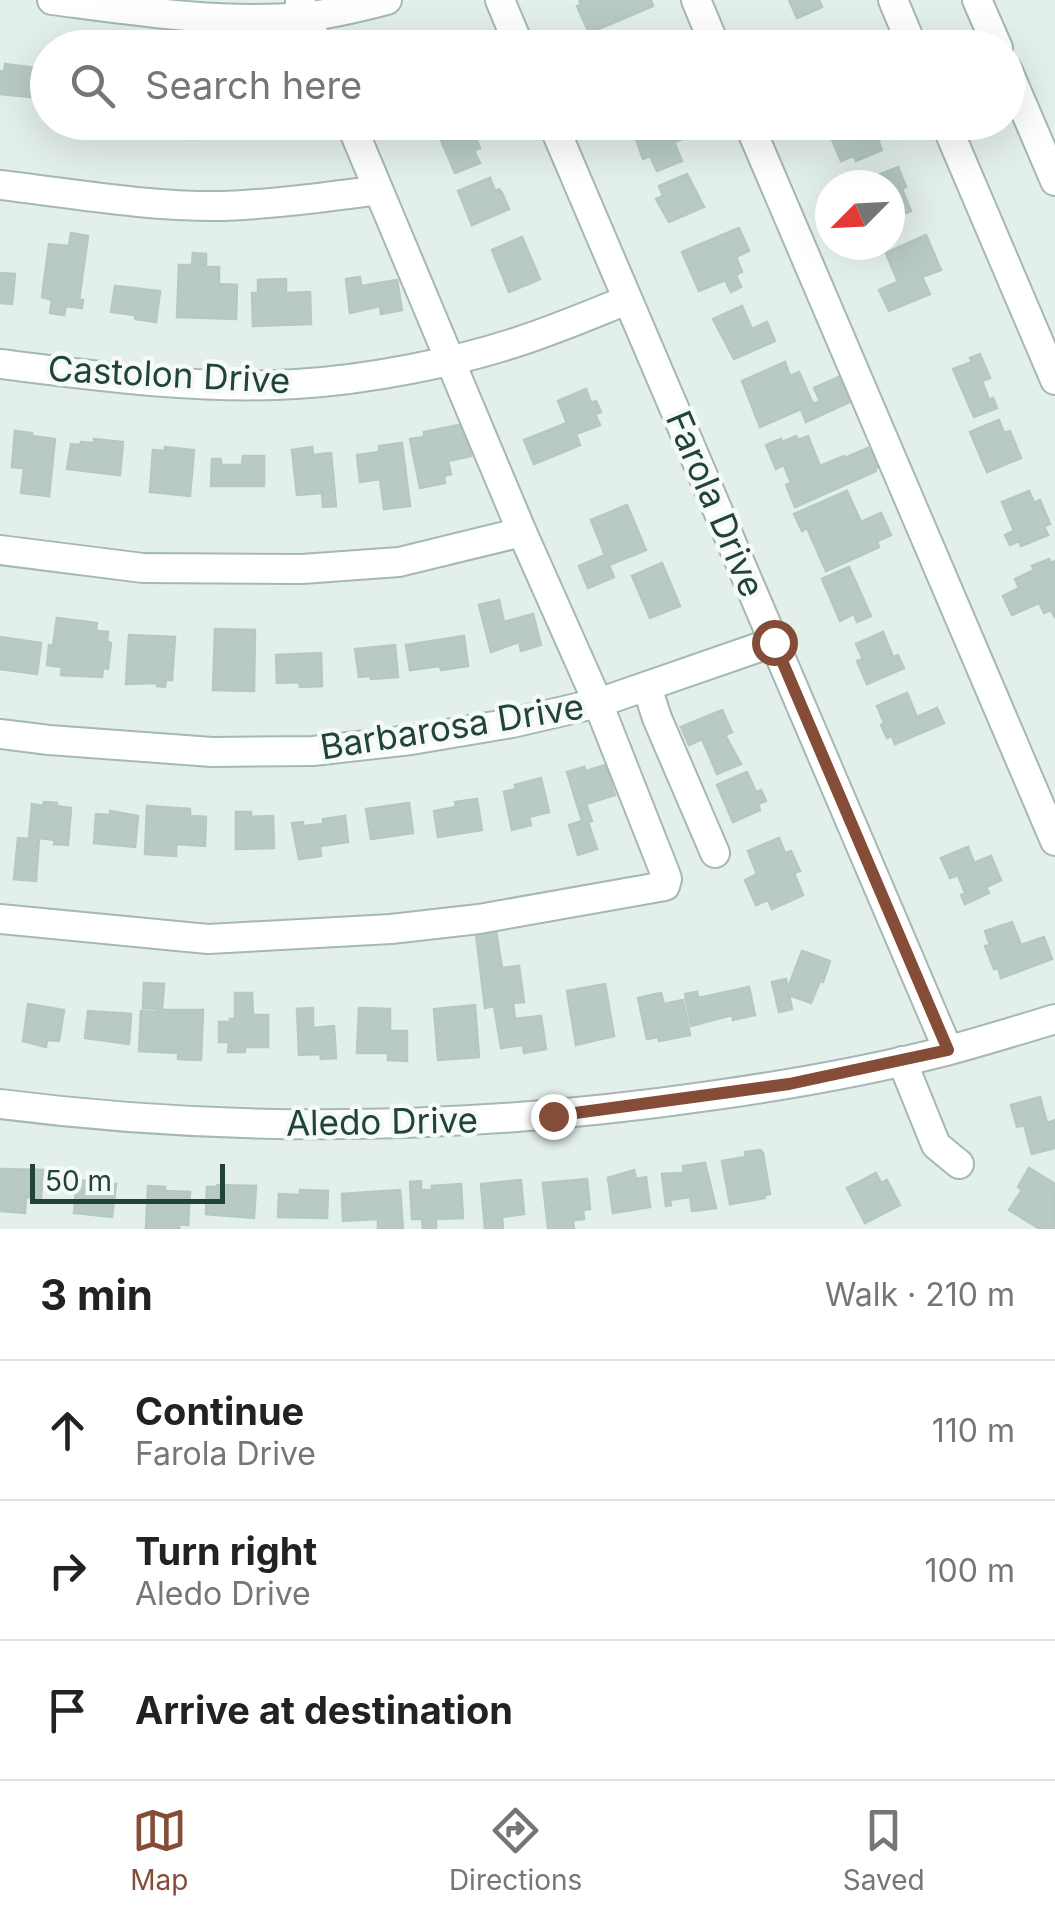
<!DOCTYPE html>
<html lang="en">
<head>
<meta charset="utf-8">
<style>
	body { margin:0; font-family:Inter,sans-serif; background:#f2f2f2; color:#222 }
	.compass { position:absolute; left:815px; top:170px; width:90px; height:90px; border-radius:50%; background:#fff; box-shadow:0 10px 40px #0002; rotate:246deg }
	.scale { position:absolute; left:30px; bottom:25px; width:195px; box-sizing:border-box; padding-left:10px; border:5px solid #20433b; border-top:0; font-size:28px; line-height:35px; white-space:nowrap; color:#20433b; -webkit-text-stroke:8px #f5faf8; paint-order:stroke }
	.stop { position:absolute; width:30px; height:30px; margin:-22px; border:8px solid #854d37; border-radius:50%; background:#fff }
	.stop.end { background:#854d37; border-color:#fff; box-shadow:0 2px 10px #0008 }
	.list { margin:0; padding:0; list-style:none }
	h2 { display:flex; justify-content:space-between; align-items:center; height:130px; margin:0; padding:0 40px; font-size:42px }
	h2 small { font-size:32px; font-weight:400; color:#767676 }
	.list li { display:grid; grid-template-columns:65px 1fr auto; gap:30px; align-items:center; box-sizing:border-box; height:140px; padding:0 40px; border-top:2px solid #e0e0e0 }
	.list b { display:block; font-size:38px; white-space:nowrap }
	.list p { margin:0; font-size:32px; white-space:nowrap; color:#767676 }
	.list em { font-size:32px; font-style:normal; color:#767676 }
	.icon { flex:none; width:55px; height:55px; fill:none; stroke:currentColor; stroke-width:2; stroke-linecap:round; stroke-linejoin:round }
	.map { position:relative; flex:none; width:1055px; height:1229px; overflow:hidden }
	.search { position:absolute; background:#fff; box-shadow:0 10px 40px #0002; left:30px; right:30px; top:30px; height:110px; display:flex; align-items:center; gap:25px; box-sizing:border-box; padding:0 35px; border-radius:55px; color:#767676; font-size:38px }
	.sheet { height:550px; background:#fff }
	nav { display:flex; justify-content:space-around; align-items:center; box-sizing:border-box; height:140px; border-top:2px solid #e0e0e0; background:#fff; font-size:28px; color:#767676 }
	nav a { display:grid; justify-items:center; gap:5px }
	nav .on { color:#854d37 }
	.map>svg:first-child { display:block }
	.building { fill:#b8cac3; stroke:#b5c9c2; stroke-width:2.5 }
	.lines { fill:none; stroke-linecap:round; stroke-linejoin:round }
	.minor-casing { stroke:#a5b8b2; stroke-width:32 }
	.minor { stroke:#fff; stroke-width:28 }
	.route { stroke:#854d37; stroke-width:12 }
	.labels { text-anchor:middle; stroke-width:9; stroke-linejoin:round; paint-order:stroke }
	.street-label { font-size:35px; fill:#20433b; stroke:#f5faf8 }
</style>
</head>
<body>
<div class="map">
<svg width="1055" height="1229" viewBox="0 0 1055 1229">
	<rect width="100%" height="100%" fill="#e3efea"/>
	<g class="building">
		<path d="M579,0H651L653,6L589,33L577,6L581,5Z"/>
		<path d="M789,0H819L822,7L797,18Z"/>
		<path d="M834,33L839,47L845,45L846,48H806L805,45Z"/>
		<path d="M5,64L44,69L40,98L0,94V71L4,72Z"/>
		<path d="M124,122H165L164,132L123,127Z"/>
		<path d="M189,122H240V138L189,139Z"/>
		<path d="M271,122H297V130H272Z"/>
		<path d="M438,122H469L480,148L474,151L480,163L455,173L434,124Z"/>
		<path d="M630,122H682L688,137L674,142L682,161L657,171L650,156L643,159Z"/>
		<path d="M839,122H877L884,138L878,140L882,150L856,161L853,156L841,161L831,137L843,131Z"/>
		<path d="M898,167L906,187L902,189L911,211L890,219V185H871L868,179Z"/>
		<path d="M687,174L704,207L669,222L656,199L663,196L659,186Z"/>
		<path d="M490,178L495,191L499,189L502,193L509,209L472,225L458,191Z"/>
		<path d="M739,228L749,251L736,257L742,272L736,275L741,287L731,292L725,280L699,291L682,252Z"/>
		<path d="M71,233L88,236L79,300H83L82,308L66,306L64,315L50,313L52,300L42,297L49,244L69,246Z"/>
		<path d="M926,235L941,270L922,277L930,294L889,311L879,290L898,282L886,253Z"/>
		<path d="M522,237L540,279L509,292L492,250Z"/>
		<path d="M193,253L206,254V267H219V284L237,285L236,319L177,317L179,265H192Z"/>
		<path d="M0,273L15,274L12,304L0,303Z"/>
		<path d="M360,277L361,286L397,280L402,310L381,314L380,306L350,313L346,279Z"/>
		<path d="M286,279V293L310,292L311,324L253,326L252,293H258V280Z"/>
		<path d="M115,286L160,291L156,322L135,319V315L111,312Z"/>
		<path d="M742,306L752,329L767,322L775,341L734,359L713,319Z"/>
		<path d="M980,354L990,378L982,381L989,400L993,398L997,408L974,417L953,369L972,362L970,358Z"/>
		<path d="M785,362L790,376L799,372L813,404L820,401L814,388L839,377L842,385L851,381L858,398L806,422L801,409L760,427L742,381Z"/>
		<path d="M586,389L591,403L596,401L601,412L595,414L600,425L576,434L580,445L534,464L524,440L567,423L558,401Z"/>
		<path d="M999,420L1004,433L1010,431L1021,458L987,472L970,432Z"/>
		<path d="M464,424L471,456L448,461L451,474L444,476L445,483L420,488L410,439L424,437V432Z"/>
		<path d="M15,431L32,433V436L55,439L49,496L21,493L24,468L12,467Z"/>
		<path d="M796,436L798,440L808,436L820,466L844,456L845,458L868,448L869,452L880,447L887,463L875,468L876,471L795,507L786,485L791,483L784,465L776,469L766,445L781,439L782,442Z"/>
		<path d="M94,439L123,442L120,475L67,469L71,444L80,445L81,442L94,443Z"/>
		<path d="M402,443L410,506L384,509L380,479L360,482L357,455L379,452V446Z"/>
		<path d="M165,447L194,450L190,496L150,492L153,450L165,451Z"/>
		<path d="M312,447L313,455L331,453L336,506L323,507L322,493L297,495L292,450Z"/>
		<path d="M243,456H264V486H211L212,459H221V465H242Z"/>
		<path d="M847,491L861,522L881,513L891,535L877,541L879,547L826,571L807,528L802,531L794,514Z"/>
		<path d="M1029,491L1034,503L1040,500L1050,524L1044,526L1048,535L1021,546L1019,541L1010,545L1005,535L1014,531L1002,502Z"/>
		<path d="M627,505L646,550L609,565L614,577L588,588L579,566L605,555L591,520Z"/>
		<path d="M1049,559L1051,563L1055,561V618L1051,610L1044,613L1039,603L1012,615L1003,596L1019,588L1015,579L1034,570L1032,566Z"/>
		<path d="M662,563L680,606L650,618L632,576Z"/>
		<path d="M849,567L871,616L857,622L854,614L840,621L822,579Z"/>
		<path d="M499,600L504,622L533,614L541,645L521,651L519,642L491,652L479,605Z"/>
		<path d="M57,618L97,623L96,631L108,632L107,642L111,643L108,669L103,668L102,677L61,675L62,667L47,665L49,645L53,646Z"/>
		<path d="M215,629L255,630L254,691L213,690Z"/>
		<path d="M883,632L893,657L898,655L904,668L867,684L857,661L863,659L856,644Z"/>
		<path d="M129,635L175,637L172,680H166L165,687L157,686V683L126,684Z"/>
		<path d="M464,636L468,666L441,670L440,666L410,670L406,645Z"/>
		<path d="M0,637L41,643L37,674L0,669Z"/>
		<path d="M395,645L398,677L371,679V676L359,677L355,649Z"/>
		<path d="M321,653L322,686L300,687L299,682L277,683L276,655Z"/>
		<path d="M907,693L917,717L937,708L944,723L895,744L892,736L887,738L881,725L884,723L877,706Z"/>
		<path d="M722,710L732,732L725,735L741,764L717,774L702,739L689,745L681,727Z"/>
		<path d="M605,765L615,795L586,804L592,821L588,822L597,849L578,855L569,825L582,821L567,772L584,767L586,771Z"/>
		<path d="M747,772L756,792L761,790L766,801L758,804L760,810L733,822L717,785Z"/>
		<path d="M541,778L549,812L529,817L531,825L512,830L504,792L516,789L515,785Z"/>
		<path d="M477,799L482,830L438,837L434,811L456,807L455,802Z"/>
		<path d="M44,802L57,803V806L71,808L68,845L54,844L55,840L39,838L36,881L14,879L18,838L29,839L32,804L43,806Z"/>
		<path d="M409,803L413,833L371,839L366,809Z"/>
		<path d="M147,806L190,809V816L206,817L205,846L176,844V856L145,854Z"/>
		<path d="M110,811L138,816L135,847L94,843L96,814L110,815Z"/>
		<path d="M236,812H251V817L273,816L274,848L236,849Z"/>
		<path d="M345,816L348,842L320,846L321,856L299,859L292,823L303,822V826L323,824V819Z"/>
		<path d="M779,838L785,853L791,851L800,871L794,873L803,895L772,909L768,900L756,905L745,880L757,874L748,851Z"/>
		<path d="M968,847L974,863L991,856L1001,880L986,887L989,893L965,904L961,895L965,893L958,875L950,878L941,858Z"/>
		<path d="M1012,922L1021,945L1044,937L1052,959L1001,978L998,968L994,969L985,946L990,945L985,931Z"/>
		<path d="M496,931L502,968L519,966L524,1002L513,1003L515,1019L541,1016L546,1049L524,1053L523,1045L501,1048L494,1006L485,1008L476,934Z"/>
		<path d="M802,951L830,961L823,982L820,981L811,1003L789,995L792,1009L779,1012L772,982L786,979L788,988Z"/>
		<path d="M144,983L164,984L162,1010H203L201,1060L178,1059V1053L139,1051L141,1011L157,1012V1009L143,1008Z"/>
		<path d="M605,984L614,1036L576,1045L567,991Z"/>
		<path d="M749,987L755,1015L733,1020L732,1015L691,1026L685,994L697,992L698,998Z"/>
		<path d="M235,993H252L253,1015H268V1047H245V1052H228L229,1042H219V1022H230V1019H235Z"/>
		<path d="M661,993L664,1004L683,1000L690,1035L659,1041L658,1037L647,1039L638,998Z"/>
		<path d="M28,1004L64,1010L59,1041L47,1040L46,1047L23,1041Z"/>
		<path d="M475,1005L479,1057L438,1060L434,1009Z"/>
		<path d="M313,1008V1028L334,1026L336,1058L321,1059L320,1054L299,1055L297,1009Z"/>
		<path d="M359,1008L390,1009V1031H407V1061L388,1060V1053H357Z"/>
		<path d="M88,1011L131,1014L129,1044L85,1038Z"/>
		<path d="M1040,1097L1047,1123L1055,1120V1148L1032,1154L1024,1125L1017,1127L1011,1105Z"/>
		<path d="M760,1150L763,1153L770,1194L765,1195V1198L730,1204L722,1161L746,1157L745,1152Z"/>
		<path d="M705,1163L716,1208L692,1211L690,1197L670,1200L671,1205L666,1206L662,1174L684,1173L683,1166Z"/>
		<path d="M1029,1168L1055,1184L1054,1229H1040L1009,1210L1022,1190L1018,1187Z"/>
		<path d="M0,1169L43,1170L41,1199L26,1197L25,1213L0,1211Z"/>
		<path d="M634,1170L636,1179L646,1177L650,1207L613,1213L608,1178Z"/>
		<path d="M876,1173L881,1183L887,1180L900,1205L865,1223L847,1188Z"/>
		<path d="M587,1179L590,1209L583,1210L584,1219L573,1220L574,1229H548L543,1183Z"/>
		<path d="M77,1180L116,1184L112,1217L74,1213Z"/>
		<path d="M521,1180L524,1214L502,1217L503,1229H485L481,1184Z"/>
		<path d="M421,1181V1190H432V1186L461,1184L463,1218L436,1219V1229H423L422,1219H412L410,1182Z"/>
		<path d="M217,1185L256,1186L254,1218L206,1214L207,1187H217Z"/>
		<path d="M148,1186L165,1187V1191L190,1192L188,1225L180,1224L179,1229H146Z"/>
		<path d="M300,1190L328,1191L327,1218L278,1217L279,1194L300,1195Z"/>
		<path d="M400,1190L403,1229H378V1219L343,1221L342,1194Z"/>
	</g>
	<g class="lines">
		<g class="minor-casing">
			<g id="minor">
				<path d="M52,0C136,11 219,24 304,17C332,14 360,7 387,0"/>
				<path d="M500,0L520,48"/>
				<path d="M696,0L716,48"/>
				<path d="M893,0L913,48"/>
				<path d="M977,0L998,48"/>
				<path d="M300,1L319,48"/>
				<path d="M1008,71L1055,181"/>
				<path d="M552,122L948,1050"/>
				<path d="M748,122L1055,841"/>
				<path d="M945,122L1055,380"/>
				<path d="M0,185C74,194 149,207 224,206C275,204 326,197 378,190"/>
				<path d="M0,364C98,376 197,390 296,384C366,380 454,363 520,341C557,329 592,314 627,300"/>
				<path d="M0,550L143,568L302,569L399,562L522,532"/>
				<path d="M647,687L657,718L715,853"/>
				<path d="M0,734L49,740L212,752L313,751L411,740L512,723L598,703L774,642"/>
				<path d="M0,919L208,939L391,929L479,919L665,886L667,879L665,873L598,703L522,532L350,122"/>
				<path d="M902,1061L936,1145L959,1164"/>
				<path d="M0,1104C236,1134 474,1130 709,1096C788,1085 868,1071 946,1051C983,1041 1019,1030 1055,1019"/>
			</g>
		</g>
		<use href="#minor" class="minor"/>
	</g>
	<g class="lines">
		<path class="route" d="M553,1116L789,1084L948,1050L774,642"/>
	</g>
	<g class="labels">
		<g class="street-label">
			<text transform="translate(169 375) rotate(3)" y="12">Castolon Drive</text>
			<text transform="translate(715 504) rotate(67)" y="12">Farola Drive</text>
			<text transform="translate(452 727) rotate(-9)" y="12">Barbarosa Drive</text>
			<text transform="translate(382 1122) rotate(-1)" y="12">Aledo Drive</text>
		</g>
	</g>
</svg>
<svg class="compass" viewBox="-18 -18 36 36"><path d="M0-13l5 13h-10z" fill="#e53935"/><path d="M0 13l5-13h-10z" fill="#767676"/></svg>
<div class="scale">50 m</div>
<div class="stop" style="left:774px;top:642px"></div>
<div class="stop end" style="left:553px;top:1116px"></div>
<div class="search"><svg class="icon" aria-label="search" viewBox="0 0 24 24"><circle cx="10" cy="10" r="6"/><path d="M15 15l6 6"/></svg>Search here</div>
</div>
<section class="sheet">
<h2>3 min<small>Walk · 210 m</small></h2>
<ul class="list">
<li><svg class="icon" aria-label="ahead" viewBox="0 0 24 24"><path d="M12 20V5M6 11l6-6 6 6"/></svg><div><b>Continue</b><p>Farola Drive</p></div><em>110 m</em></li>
<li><svg class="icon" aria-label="right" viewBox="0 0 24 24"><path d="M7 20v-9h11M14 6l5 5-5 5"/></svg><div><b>Turn right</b><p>Aledo Drive</p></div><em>100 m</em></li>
<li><svg class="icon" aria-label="arrive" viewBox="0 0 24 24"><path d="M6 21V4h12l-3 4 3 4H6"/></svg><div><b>Arrive at destination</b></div></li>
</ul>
</section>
<nav>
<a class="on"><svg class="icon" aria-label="map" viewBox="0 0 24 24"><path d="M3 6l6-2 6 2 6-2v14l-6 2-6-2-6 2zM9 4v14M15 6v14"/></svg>Map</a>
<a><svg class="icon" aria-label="directions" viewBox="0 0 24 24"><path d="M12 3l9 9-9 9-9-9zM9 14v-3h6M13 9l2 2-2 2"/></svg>Directions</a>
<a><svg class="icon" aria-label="saved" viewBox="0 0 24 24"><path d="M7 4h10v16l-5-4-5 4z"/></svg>Saved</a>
</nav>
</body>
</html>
